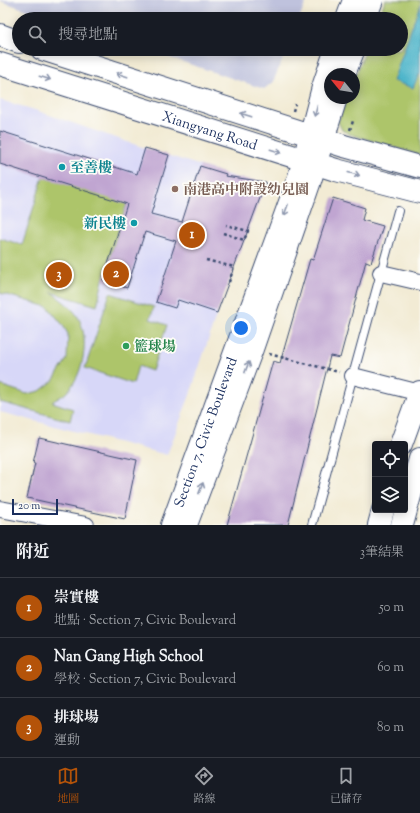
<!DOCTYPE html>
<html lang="zh-TW">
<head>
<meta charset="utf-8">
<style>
	body { margin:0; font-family:"Sorts Mill Goudy","Noto Serif TC",serif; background:#242831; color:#f1f3f6 }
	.controls { position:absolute; right:12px; bottom:12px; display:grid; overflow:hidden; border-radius:4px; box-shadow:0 2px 10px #0003 }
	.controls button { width:36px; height:36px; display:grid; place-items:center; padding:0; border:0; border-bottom:1px solid #363941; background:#171b24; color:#f1f3f6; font:20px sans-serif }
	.compass { position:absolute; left:324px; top:68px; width:36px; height:36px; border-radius:50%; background:#171b24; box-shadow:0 2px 10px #0003; rotate:300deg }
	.scale { position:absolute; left:12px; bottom:10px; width:46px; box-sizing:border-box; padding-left:4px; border:2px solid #1b2f5e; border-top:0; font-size:11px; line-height:14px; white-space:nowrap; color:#1b2f5e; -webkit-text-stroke:3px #fdfcf7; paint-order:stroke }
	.you { position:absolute; left:241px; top:328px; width:14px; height:14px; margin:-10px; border:3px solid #fff; border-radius:50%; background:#1a73e8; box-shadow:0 0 0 6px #1a73e833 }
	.badge { display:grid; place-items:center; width:26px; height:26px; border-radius:50%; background:#b45309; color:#fff; font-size:13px; font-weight:700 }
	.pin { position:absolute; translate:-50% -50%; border:2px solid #fff; box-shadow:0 1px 4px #0006 }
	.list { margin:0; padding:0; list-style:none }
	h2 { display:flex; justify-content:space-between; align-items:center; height:52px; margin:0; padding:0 16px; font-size:17px }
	h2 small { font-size:13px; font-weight:400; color:#9ea1a6 }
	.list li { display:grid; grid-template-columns:26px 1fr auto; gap:12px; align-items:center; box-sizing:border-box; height:60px; padding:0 16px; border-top:1px solid #363941 }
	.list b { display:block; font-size:15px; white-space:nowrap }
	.list p { margin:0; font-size:13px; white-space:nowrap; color:#9ea1a6 }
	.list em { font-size:13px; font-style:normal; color:#9ea1a6 }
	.icon { flex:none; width:22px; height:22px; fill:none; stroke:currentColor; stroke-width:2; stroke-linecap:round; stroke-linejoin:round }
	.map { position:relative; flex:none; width:420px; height:525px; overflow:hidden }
	.search { position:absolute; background:#171b24; box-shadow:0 2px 10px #0003; left:12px; right:12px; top:12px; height:44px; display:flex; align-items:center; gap:10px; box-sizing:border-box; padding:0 14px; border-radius:22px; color:#9ea1a6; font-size:15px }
	.sheet { height:232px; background:#171b24 }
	nav { display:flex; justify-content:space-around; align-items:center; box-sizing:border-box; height:56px; border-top:1px solid #363941; background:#171b24; font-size:11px; color:#9ea1a6 }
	nav a { display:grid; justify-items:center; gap:2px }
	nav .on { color:#b45309 }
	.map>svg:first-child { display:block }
	.built { fill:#d7d7f8 }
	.industrial { fill:#bfc2dd }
	.green { fill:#adc56b; stroke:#647a64 }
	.water { fill:#4ab3c9; stroke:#327194 }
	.building { fill:#c0a5d1 }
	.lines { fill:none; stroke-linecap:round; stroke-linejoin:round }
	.service-casing { stroke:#3b4b70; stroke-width:10 }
	.minor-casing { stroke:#3b4b70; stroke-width:18 }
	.tertiary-casing { stroke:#3b4b70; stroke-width:22 }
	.secondary-casing { stroke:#3b4b70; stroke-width:24 }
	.primary-casing { stroke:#3b4b70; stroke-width:24 }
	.path { stroke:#3b4b70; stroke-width:2.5; stroke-dasharray:3 3; stroke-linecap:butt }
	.service { stroke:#fff; stroke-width:8 }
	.minor { stroke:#fff; stroke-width:16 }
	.tertiary { stroke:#fff; stroke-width:20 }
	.secondary { stroke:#fff; stroke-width:22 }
	.primary { stroke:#fff; stroke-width:22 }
	.oneway { stroke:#8d97ae }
	.culture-dot { fill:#0f9aa8; stroke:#fdfcf7; stroke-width:1.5 }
	.education-dot { fill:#8d6e63; stroke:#fdfcf7; stroke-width:1.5 }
	.leisure-dot { fill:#2e9e5b; stroke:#fdfcf7; stroke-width:1.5 }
	.labels { text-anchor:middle; stroke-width:3.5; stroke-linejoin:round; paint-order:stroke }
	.street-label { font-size:14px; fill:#1b2f5e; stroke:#fdfcf7 }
	.culture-label { font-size:14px; font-weight:bold; fill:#0d838f; stroke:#fdfcf7; text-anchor:start }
	.education-label { font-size:14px; font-weight:bold; fill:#785e54; stroke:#fdfcf7; text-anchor:start }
	.leisure-label { font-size:14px; font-weight:bold; fill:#27864d; stroke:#fdfcf7; text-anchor:start }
</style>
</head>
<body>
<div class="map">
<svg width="420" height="525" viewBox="0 0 420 525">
	<rect width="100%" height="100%" fill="#fdfcf7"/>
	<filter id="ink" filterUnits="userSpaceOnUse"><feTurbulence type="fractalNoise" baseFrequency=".025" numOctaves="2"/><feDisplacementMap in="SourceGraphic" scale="8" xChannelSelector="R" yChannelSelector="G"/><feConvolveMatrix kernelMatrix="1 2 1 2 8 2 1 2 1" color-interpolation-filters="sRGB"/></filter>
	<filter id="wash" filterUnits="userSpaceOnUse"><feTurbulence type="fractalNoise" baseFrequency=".012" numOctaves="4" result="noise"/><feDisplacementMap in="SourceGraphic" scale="16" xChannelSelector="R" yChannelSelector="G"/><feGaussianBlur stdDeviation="0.9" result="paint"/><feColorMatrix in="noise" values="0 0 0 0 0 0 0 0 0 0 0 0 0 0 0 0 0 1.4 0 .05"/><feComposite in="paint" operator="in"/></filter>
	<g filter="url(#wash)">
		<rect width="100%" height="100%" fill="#f2ebd4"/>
		<path class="built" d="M0,100L35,110L145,148L241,179L266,182L217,313L190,395L167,455L0,412Z"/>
		<g class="industrial">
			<path d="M0,0H307L299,19H54L0,1Z"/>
			<path d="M144,49H287L273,82L264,89Z"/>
		</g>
		<g class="green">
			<path d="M385,0H420V155L349,134L342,130L338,122L347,98H354V80L366,49H401V19H378Z"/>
			<path d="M43,177L127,203L103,280L97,306L51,292C59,298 73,308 78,317C90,338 84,374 67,392C63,396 56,399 52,402L73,409L70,421L0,402V385L27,394L40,391L53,381L67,359L68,334L62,324L48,307L0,293V238L22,245Z"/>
			<path d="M110,293L154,307L150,319L167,325L152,371L138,366L133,384L85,368Z"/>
		</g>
		<path class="water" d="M420,4V72L413,88L393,81Z"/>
		<g id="blocks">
			<g class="building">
				<path d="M0,131L137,174L145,148L169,155L151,214L182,222L200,166L226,174L225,176L266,182L217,313L178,300L175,308L156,302L176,241L145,232L127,288L103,280L127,204L0,164Z"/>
				<path d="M333,198L365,208L362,220L383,226L371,263L366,261L340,358L330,356L288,525H227L273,361L280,363L310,259L313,260Z"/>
				<path d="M39,438L137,460L125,519L27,498L35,463H33Z"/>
			</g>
		</g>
	</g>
	<g filter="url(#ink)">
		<use href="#blocks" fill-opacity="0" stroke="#3b4b70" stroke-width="1"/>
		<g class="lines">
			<g class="service-casing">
				<path id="service" d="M312,525L398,211"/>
			</g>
			<g class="minor-casing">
				<g id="minor">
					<path d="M381,273L420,282"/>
					<path d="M353,376L420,393"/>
					<path d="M0,509L86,525"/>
				</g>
			</g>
			<g class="tertiary-casing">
				<g id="tertiary">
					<path d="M346,19L353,0"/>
					<path d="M366,19L373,0"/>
					<path d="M345,74L355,49"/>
					<path id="s1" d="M171,525L297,180L303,160L322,87L335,49"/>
					<path d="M187,525L253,349L310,184L337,98"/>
				</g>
			</g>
			<g class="secondary-casing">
				<g id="secondary">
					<path d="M0,35L19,42"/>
					<path d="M42,49L344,146L420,167"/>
					<path id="s2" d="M0,64L336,170L420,192"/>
				</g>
			</g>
			<g class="primary-casing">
				<g id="primary">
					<path d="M401,444L420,392"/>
					<path d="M379,525L383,510"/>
					<path d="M402,525L420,459"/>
				</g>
			</g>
			<g class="path">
				<path d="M293,111L295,104"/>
				<path d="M350,130L353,121"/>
				<path d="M223,233L244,240L248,231L226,225"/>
				<path d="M206,260L234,267L229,282"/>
				<path d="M269,354L339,372"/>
			</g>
			<use href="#service" class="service"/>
			<use href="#minor" class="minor"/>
			<use href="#tertiary" class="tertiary"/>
			<use href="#secondary" class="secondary"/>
			<use href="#primary" class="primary"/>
		</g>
		<defs><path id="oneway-shaft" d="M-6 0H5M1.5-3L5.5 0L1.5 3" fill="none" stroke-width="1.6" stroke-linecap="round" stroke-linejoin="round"/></defs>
		<g class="oneway">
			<use href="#oneway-shaft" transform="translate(122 75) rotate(-162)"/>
			<use href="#oneway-shaft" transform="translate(45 78) rotate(17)"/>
			<use href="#oneway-shaft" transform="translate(316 111) rotate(104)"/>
			<use href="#oneway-shaft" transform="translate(246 115) rotate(-162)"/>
			<use href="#oneway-shaft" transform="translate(276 151) rotate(17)"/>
			<use href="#oneway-shaft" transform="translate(354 174) rotate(15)"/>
			<use href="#oneway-shaft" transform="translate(286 210) rotate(110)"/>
			<use href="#oneway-shaft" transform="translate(247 367) rotate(-69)"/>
			<use href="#oneway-shaft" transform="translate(201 488) rotate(-69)"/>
		</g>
	</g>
	<g class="culture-dot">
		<circle cx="62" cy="167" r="4"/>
		<circle cx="134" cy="223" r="4"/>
	</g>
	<circle class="education-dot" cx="175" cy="189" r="4"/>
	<circle class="leisure-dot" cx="126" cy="346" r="4"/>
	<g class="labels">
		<g class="street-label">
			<text dy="5" stroke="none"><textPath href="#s2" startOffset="220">Xiangyang Road</textPath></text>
			<text dy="5" stroke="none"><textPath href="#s1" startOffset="99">Section 7, Civic Boulevard</textPath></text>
		</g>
		<g class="culture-label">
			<text x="70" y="172">至善樓</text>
			<text x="126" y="228" text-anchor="end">新民樓</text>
		</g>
		<g class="education-label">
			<text x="183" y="194">南港高中附設幼兒園</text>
		</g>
		<g class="leisure-label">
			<text x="134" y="351">籃球場</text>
		</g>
	</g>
</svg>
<div class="controls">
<button><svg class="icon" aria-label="locate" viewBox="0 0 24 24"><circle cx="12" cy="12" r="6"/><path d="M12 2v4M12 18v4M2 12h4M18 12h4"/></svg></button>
<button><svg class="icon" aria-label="layers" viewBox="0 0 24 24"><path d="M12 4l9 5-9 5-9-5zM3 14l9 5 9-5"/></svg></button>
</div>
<svg class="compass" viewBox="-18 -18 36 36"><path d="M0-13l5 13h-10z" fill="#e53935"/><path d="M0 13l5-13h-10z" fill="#9ea1a6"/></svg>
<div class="scale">20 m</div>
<div class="you"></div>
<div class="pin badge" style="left:192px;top:235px">1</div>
<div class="pin badge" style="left:116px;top:274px">2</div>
<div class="pin badge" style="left:59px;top:275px">3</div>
<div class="search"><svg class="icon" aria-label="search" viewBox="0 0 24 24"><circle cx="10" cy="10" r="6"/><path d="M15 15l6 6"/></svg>搜尋地點</div>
</div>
<section class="sheet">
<h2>附近<small>3筆結果</small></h2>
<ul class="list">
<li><span class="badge">1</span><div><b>崇實樓</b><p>地點 · Section 7, Civic Boulevard</p></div><em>50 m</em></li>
<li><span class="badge">2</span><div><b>Nan Gang High School</b><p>學校 · Section 7, Civic Boulevard</p></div><em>60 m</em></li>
<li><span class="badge">3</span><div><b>排球場</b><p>運動</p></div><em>80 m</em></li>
</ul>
</section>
<nav>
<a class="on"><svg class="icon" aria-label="map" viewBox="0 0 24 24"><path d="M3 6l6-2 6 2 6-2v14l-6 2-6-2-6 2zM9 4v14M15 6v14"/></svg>地圖</a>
<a><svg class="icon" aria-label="directions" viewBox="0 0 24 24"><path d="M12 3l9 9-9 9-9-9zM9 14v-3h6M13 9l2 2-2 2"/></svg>路線</a>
<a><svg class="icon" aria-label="saved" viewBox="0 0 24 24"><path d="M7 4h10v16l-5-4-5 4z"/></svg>已儲存</a>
</nav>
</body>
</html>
